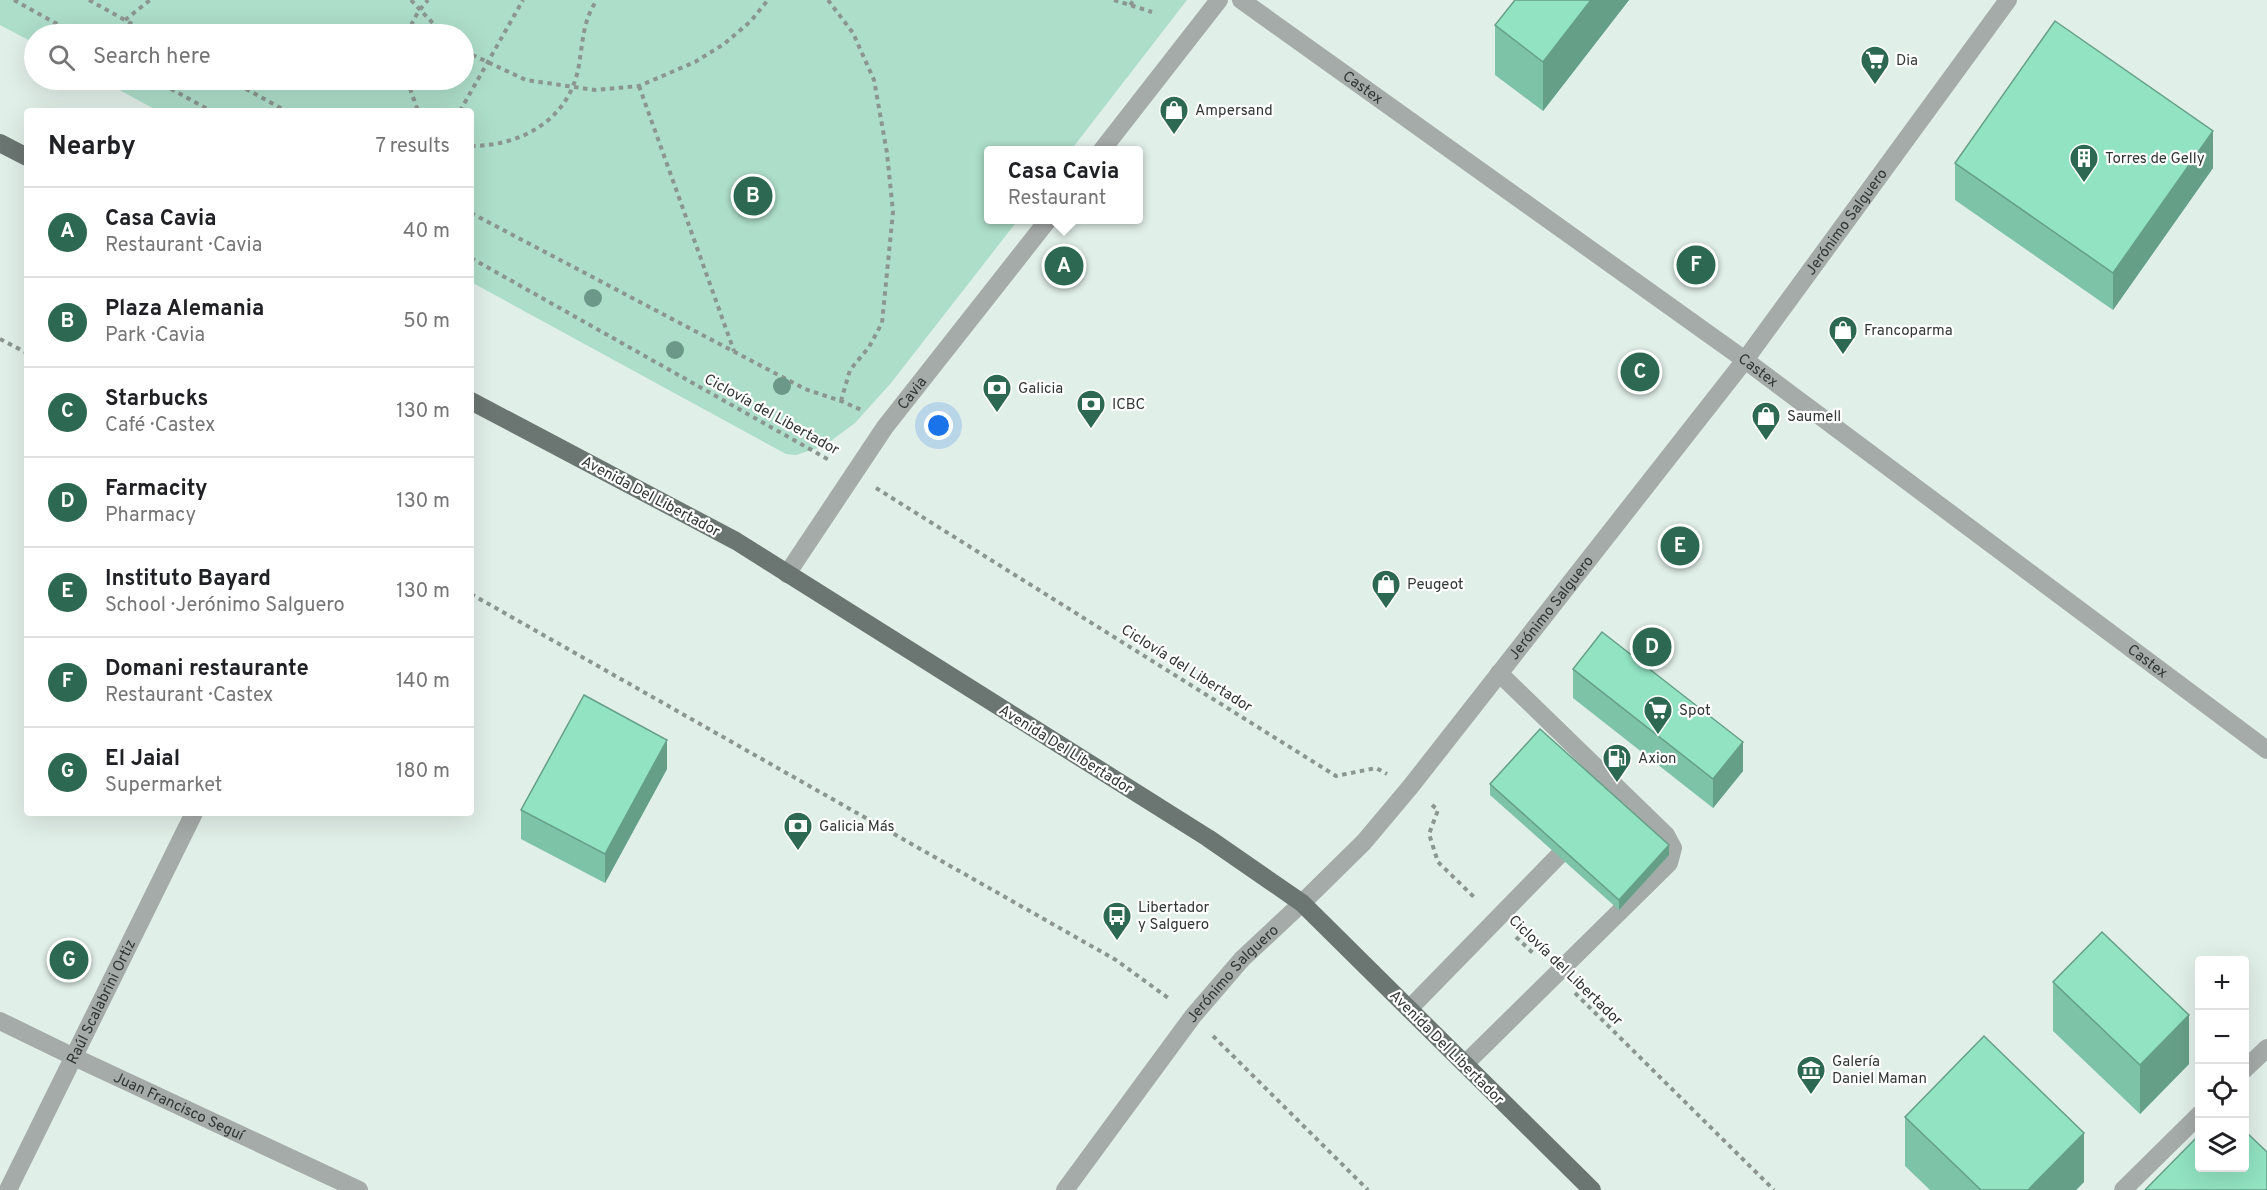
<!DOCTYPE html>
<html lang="en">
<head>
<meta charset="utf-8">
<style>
	body { margin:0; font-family:Overpass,sans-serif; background:#f6f6f6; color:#202124 }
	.controls { position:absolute; right:18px; bottom:18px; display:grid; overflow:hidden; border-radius:6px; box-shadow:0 6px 24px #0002 }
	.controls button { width:54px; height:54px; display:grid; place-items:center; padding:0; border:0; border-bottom:2px solid #e0e0e0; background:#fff; color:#202124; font:30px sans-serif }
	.you { position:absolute; left:939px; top:426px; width:21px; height:21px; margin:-15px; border:4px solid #fff; border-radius:50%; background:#1a73e8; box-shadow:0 0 0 9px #1a73e833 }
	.badge { display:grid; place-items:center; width:39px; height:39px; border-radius:50%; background:#2c6852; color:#fff; font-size:20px; font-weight:700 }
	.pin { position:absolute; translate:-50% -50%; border:3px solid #fff; box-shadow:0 2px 6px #0006 }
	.popup { position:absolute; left:984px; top:146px; width:159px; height:78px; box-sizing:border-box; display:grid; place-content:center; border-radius:6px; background:#fff; filter:drop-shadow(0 2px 4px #0005); font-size:20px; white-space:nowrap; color:#757577 }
	.popup b { font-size:22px; color:#202124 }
	.popup::after { content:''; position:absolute; left:50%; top:100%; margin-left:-12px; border:12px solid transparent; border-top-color:#fff }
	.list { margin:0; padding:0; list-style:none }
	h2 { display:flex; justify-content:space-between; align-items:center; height:78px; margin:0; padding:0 24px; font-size:26px }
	h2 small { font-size:20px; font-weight:400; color:#757577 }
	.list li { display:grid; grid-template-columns:39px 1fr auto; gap:18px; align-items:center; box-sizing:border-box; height:90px; padding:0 24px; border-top:2px solid #e0e0e0 }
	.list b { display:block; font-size:22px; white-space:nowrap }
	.list p { margin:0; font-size:20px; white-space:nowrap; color:#757577 }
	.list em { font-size:20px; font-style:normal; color:#757577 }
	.icon { flex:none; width:33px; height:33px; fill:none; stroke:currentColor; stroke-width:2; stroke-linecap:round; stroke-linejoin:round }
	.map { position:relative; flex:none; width:2267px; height:1190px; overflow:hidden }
	.search { position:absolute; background:#fff; box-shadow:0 6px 24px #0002; left:24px; top:24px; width:450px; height:66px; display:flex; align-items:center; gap:15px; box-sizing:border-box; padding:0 21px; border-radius:33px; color:#757577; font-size:22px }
	.panel { position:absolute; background:#fff; box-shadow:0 6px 24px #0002; left:24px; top:108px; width:450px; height:708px; border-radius:6px }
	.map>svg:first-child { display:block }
	.green { fill:#addec9 }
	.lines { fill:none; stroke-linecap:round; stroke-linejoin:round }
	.path { stroke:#8c9691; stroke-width:4; stroke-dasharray:4.5 4.5; stroke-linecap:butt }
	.minor { stroke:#a5aba8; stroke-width:18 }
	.major { stroke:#6b7571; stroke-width:18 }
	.tree { fill:#6b9889 }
	.wall { fill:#7dc3a7 }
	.shaded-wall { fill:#669f88 }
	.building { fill:#91e3c2; stroke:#669f88; stroke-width:1.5 }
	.labels { text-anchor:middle; stroke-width:4.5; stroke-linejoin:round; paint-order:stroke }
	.poi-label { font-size:15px; fill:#303633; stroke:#fff; text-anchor:start }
	.street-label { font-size:15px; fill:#303633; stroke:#fff }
</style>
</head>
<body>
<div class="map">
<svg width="2267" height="1190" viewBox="0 0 2267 1190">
	<rect width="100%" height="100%" fill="#e1efe9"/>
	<path class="green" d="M0,0H1187L1071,150H989V220H1018L891,383L855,423L824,446L796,455L786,454L471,282V111H158L101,80H464V34H34V43L0,25Z"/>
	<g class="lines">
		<g class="path">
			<path d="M14,0L75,34"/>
			<path d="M89,0L150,34"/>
			<path d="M411,0L443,34"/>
			<path d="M828,0L853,33L874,80L887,153L893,212L882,323L869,347L850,370L841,401"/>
			<path d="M1114,0L1152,12"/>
			<path d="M1130,5L1134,0"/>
			<path d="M125,20L150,0"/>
			<path d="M409,34C411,21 419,10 428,0"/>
			<path d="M464,51L526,80L595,90L639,86L695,62L724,44L751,21L768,0"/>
			<path d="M155,80L211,111"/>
			<path d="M230,80L286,111"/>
			<path d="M407,80L418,111"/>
			<path d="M639,86L734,351"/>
			<path d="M460,111L523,0"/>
			<path d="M471,146C520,146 567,121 578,70C583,45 582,21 597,0"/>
			<path d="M471,213L805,389L841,401L864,411"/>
			<path d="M471,258L831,461"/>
			<path d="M0,339L27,353"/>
			<path d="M876,488L1336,776L1376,768L1387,774"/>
			<path d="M471,594L1116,960L1171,1000"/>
			<path d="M1432,805L1438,810L1429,834L1438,862L1476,899"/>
			<path d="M1516,937L1535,955"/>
			<path d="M1575,993L1774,1190"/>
			<path d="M1213,1036L1368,1190"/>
		</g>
		<g class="minor">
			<path id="s1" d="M1241,0L1745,360L2267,750"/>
			<path d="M1102,150L1219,0"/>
			<path id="s2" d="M787,574L885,427L1048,220"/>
			<path d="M1409,1009L1574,840"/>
			<path id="s3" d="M0,1021L74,1057L359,1190"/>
			<path d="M1465,1064L1669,863L1673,848L1666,835L1499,673"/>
			<path d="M2244,1070L2267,1048"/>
			<path id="s4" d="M8,1190L194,813"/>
			<path id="s5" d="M1065,1190L1193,1016L1242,959L1302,903L1364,842L1411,786L1745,360L2008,0"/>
			<path d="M2123,1190L2200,1114"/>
		</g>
		<g class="major">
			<path d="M0,143L27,157"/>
			<path d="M471,401L736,541L1208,838L1302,903L1592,1190"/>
		</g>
	</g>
	<g class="tree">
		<circle cx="593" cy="298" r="9"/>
		<circle cx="675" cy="350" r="9"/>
		<circle cx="782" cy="386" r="9"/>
	</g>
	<g class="wall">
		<path d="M1629,0L1543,111L1495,75V25Z"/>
		<path d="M1955,163L2213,168L2113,310L1955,200Z"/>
		<path d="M1573,669L1743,771L1713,808L1573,698Z"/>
		<path d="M667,769L605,883L521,839V810Z"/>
		<path d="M1490,784L1669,855L1619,910L1490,795Z"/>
		<path d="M2053,982L2189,1064L2140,1114L2053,1031Z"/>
		<path d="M1905,1117L2084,1182L2076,1190H1930L1905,1166Z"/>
	</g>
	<g class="shaded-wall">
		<path d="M1591,0H1629L1543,111V62Z"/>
		<path d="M2213,131V168L2113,310V273Z"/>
		<path d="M667,740V769L605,883V854Z"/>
		<path d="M1743,742V771L1713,808V779Z"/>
		<path d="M1669,845V855L1619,910V900Z"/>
		<path d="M2189,1015V1064L2140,1114V1065Z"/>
		<path d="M2084,1133V1182L2076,1190H2028Z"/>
	</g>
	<g class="building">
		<path d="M1515,0H1591L1543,62L1495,25Z"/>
		<path d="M2055,21L2213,131L2113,273L1955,163Z"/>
		<path d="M1602,632L1743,742L1713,779L1573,669Z"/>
		<path d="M584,695L667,740L605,854L521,810Z"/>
		<path d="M1540,729L1669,845L1619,900L1490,784Z"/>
		<path d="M2102,932L2189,1015L2140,1065L2053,982Z"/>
		<path d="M1984,1036L2084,1133L2028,1190H1981L1905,1117Z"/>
		<path d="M2244,1130L2267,1152V1190H2145L2199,1135V1167H2244Z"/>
	</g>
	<defs>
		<g id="supermarket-pin" transform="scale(1.5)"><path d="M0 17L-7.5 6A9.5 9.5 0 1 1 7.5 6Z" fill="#2c6852" stroke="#fff"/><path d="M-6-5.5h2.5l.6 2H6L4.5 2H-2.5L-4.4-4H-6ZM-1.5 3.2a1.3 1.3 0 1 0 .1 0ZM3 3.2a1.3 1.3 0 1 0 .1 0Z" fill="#fff"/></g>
		<g id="shop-pin" transform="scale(1.5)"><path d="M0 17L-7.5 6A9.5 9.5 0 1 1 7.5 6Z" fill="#2c6852" stroke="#fff"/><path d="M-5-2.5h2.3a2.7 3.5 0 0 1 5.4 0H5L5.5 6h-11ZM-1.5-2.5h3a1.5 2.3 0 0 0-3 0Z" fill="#fff"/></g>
		<g id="building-pin" transform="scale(1.5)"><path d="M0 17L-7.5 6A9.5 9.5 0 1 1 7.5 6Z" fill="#2c6852" stroke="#fff"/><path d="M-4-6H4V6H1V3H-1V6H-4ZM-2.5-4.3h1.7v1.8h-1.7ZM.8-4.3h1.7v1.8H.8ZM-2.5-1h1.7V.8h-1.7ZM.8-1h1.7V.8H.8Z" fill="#fff"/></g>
		<g id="bank-pin" transform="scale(1.5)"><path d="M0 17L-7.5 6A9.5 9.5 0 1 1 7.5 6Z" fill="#2c6852" stroke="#fff"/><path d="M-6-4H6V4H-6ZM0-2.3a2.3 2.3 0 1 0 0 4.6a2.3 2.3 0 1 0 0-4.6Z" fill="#fff"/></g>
		<g id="fuel-pin" transform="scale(1.5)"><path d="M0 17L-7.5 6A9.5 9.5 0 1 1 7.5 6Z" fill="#2c6852" stroke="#fff"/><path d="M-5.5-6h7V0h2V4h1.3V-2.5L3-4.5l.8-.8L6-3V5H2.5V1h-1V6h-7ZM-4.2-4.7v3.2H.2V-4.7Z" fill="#fff"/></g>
		<g id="bus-pin" transform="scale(1.5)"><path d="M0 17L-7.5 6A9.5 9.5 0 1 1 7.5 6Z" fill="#2c6852" stroke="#fff"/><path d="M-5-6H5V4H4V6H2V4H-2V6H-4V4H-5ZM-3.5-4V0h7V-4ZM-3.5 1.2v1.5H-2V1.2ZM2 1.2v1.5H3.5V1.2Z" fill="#fff"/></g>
		<g id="museum-pin" transform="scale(1.5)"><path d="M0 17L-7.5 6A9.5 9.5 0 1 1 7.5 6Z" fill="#2c6852" stroke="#fff"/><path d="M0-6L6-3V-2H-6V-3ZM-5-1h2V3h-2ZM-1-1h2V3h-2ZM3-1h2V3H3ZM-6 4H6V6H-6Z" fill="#fff"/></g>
	</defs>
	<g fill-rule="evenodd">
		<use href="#supermarket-pin" x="1875" y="60"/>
		<use href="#shop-pin" x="1174" y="110"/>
		<use href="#building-pin" x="2084" y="158"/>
		<use href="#shop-pin" x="1843" y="330"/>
		<use href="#bank-pin" x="997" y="388"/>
		<use href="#bank-pin" x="1091" y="404"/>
		<use href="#shop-pin" x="1766" y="416"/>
		<use href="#shop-pin" x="1386" y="584"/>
		<use href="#supermarket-pin" x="1658" y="710"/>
		<use href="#fuel-pin" x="1617" y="758"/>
		<use href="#bank-pin" x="798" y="826"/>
		<use href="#bus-pin" x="1117" y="916"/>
		<use href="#museum-pin" x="1811" y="1070"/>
	</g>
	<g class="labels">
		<g class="poi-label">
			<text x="1896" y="65">Dia</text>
			<text x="1195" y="115">Ampersand</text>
			<text x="2105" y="163">Torres de Gelly</text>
			<text x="1864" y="335">Francoparma</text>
			<text x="1018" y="393">Galicia</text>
			<text x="1112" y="409">ICBC</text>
			<text x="1787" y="421">Saumell</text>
			<text x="1407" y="589">Peugeot</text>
			<text x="1679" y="715">Spot</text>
			<text x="1638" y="763">Axion</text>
			<text x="819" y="831">Galicia Más</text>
			<text x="1138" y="912">Libertador<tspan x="1138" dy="17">y Salguero</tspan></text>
			<text x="1832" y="1066">Galería<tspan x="1832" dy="17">Daniel Maman</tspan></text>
		</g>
		<g class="street-label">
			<text dy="5" stroke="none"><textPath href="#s1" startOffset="150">Castex</textPath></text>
			<text dy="5" stroke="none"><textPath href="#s5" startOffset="1246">Jerónimo Salguero</textPath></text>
			<text dy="5" stroke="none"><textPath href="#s1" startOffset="636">Castex</textPath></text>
			<text dy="5" stroke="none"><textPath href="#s2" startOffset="220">Cavia</textPath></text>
			<text transform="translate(772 414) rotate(29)" y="5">Ciclovía del Libertador</text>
			<text transform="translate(651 496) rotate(28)" y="5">Avenida Del Libertador</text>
			<text dy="5" stroke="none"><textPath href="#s5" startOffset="760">Jerónimo Salguero</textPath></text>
			<text dy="5" stroke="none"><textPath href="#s1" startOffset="1122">Castex</textPath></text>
			<text transform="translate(1187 668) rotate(32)" y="5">Ciclovía del Libertador</text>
			<text transform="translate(1066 749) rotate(32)" y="5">Avenida Del Libertador</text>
			<text transform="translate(1566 970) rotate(44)" y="5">Ciclovía del Libertador</text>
			<text dy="5" stroke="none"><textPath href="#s5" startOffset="274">Jerónimo Salguero</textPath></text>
			<text dy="5" stroke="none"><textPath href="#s4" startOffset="210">Raúl Scalabrini Ortiz</textPath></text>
			<text transform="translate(1447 1047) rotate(45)" y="5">Avenida Del Libertador</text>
			<text dy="5" stroke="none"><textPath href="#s3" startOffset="198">Juan Francisco Seguí</textPath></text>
		</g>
	</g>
</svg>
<div class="controls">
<button>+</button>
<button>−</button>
<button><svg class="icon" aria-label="locate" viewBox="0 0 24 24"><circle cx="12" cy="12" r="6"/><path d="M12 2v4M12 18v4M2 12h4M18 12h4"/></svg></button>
<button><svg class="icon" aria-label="layers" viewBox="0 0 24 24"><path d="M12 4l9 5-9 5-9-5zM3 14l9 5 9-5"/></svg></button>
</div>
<div class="you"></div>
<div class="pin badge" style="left:1064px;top:266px">A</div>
<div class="popup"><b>Casa Cavia</b>Restaurant</div>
<div class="pin badge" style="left:753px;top:196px">B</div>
<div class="pin badge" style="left:1640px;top:372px">C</div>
<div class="pin badge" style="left:1652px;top:647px">D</div>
<div class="pin badge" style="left:1680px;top:546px">E</div>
<div class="pin badge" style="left:1696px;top:265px">F</div>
<div class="pin badge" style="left:69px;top:960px">G</div>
<div class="search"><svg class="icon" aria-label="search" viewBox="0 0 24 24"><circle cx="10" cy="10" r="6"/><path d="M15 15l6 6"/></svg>Search here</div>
<section class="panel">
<h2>Nearby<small>7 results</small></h2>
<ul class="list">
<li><span class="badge">A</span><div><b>Casa Cavia</b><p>Restaurant · Cavia</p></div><em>40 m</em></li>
<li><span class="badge">B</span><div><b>Plaza Alemania</b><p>Park · Cavia</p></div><em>50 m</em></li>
<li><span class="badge">C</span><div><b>Starbucks</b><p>Café · Castex</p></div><em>130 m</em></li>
<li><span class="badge">D</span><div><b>Farmacity</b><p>Pharmacy</p></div><em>130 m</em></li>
<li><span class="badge">E</span><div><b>Instituto Bayard</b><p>School · Jerónimo Salguero</p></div><em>130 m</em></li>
<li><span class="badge">F</span><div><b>Domani restaurante</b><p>Restaurant · Castex</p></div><em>140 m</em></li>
<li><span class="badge">G</span><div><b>El Jaial</b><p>Supermarket</p></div><em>180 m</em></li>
</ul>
</section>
</div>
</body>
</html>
